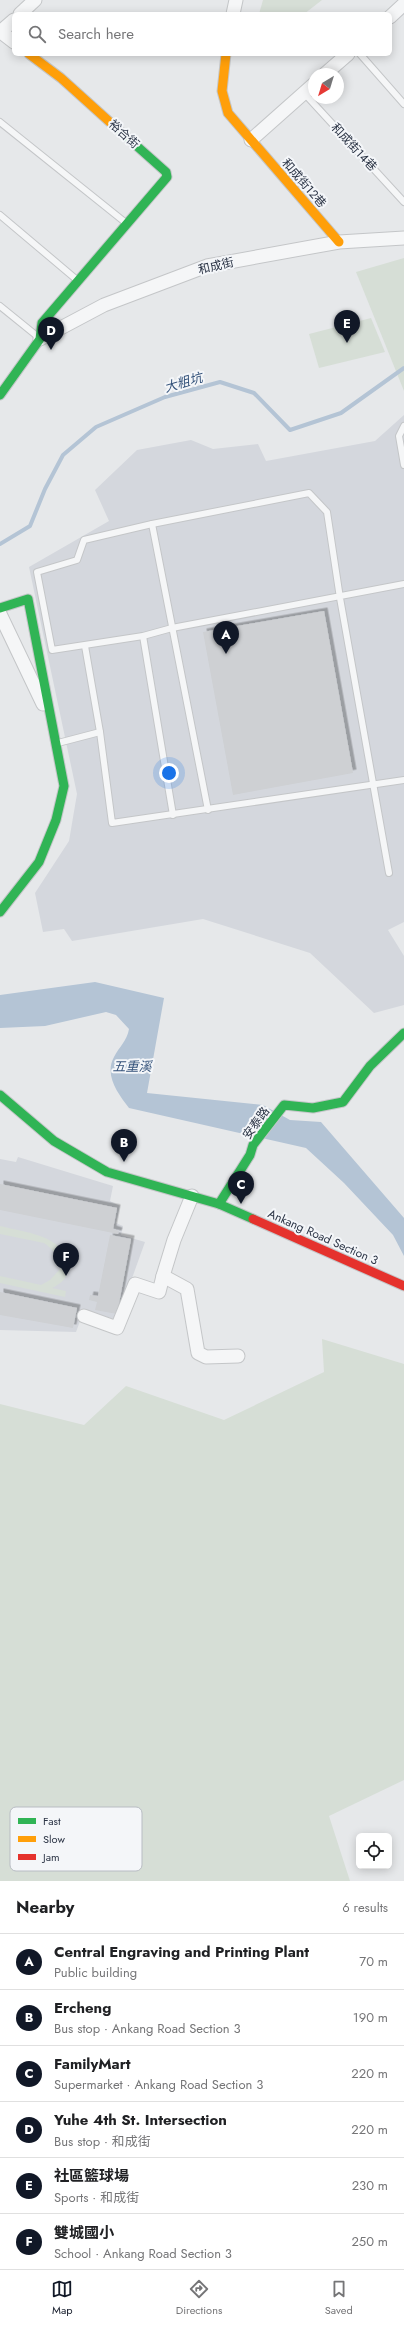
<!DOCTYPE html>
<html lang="en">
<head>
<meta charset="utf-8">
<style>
	body { margin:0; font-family:Jost,"Noto Sans TC",sans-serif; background:#f2f2f2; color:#202124 }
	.controls { position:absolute; right:12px; bottom:12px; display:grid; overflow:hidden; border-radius:6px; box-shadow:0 2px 10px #0003 }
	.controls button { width:36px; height:36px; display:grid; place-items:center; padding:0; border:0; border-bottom:1px solid #e0e0e0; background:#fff; color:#202124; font:20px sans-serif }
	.compass { position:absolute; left:308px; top:68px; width:36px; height:36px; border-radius:50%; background:#fff; box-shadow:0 2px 10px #0003; rotate:218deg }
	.you { position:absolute; left:169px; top:773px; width:14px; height:14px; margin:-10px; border:3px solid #fff; border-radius:50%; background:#1a73e8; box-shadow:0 0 0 6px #1a73e833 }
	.badge { display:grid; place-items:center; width:26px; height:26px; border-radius:50%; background:#111827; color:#fff; font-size:13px; font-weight:700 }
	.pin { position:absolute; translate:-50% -33px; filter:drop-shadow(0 1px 2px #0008) }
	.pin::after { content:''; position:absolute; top:21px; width:14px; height:12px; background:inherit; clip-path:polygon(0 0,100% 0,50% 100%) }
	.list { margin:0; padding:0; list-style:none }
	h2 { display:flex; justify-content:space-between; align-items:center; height:52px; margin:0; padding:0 16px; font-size:17px }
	h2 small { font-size:13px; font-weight:400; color:#757577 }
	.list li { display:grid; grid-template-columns:26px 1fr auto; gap:12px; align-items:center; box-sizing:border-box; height:56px; padding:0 16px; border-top:1px solid #e0e0e0 }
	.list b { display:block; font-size:15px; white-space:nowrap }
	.list p { margin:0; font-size:13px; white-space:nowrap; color:#757577 }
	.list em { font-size:13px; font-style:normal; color:#757577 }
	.icon { flex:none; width:22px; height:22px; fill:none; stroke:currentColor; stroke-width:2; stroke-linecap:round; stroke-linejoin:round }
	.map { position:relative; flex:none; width:404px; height:1881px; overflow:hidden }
	.search { position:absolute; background:#fff; box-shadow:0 2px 10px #0003; left:12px; right:12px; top:12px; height:44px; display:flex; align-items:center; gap:10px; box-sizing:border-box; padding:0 14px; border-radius:6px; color:#757577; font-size:15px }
	.sheet { height:388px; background:#fff }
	nav { display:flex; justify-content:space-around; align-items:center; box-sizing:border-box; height:56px; border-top:1px solid #e0e0e0; background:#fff; font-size:11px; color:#757577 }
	nav a { display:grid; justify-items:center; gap:2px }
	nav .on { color:#111827 }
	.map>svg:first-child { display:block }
	.built { fill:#d4d7dd }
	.green { fill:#d6ded6 }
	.water { fill:#b4c4d5 }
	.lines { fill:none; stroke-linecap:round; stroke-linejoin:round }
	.stream { stroke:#b4c4d5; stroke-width:4 }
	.building { fill:#ced0d3; filter:url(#shadow) }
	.lane-casing { stroke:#c4c6c8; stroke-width:8 }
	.street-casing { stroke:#c4c6c8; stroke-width:15 }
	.fast-casing { stroke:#c4c6c8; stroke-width:11 }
	.slow-casing { stroke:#c4c6c8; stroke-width:11 }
	.jam-casing { stroke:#c4c6c8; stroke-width:11 }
	.lane { stroke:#f5f6f7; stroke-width:6 }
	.street { stroke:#f5f6f7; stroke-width:13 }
	.fast { stroke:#30b455; stroke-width:9 }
	.slow { stroke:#ff9f0a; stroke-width:9 }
	.jam { stroke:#e5322d; stroke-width:9 }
	.labels { text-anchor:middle; stroke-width:4; stroke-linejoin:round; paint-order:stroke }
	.street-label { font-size:12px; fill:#2b3445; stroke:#f4f6f9 }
	.water-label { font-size:13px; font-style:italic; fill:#34527a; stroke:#f4f6f9 }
	.key { fill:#f4f6f9; stroke:#b8bcc3; stroke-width:1 }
	.key-label { font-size:11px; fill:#2b3445 }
</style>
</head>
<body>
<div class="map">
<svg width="404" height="1881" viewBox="0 0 404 1881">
	<defs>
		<filter id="shadow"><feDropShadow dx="3.5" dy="-3.5" stdDeviation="0" flood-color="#0004"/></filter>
	</defs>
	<rect width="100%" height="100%" fill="#e6e8ea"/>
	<g class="built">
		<path d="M404,415V922L388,930L404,956V1005L374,1013L310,953L203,919L72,941L64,929L43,932L35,893L69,841L77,794L29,567L109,521L95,490L137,450L191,440L213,449L258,444L266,461L375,441Z"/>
		<path d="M18,1157L113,1186L110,1201L120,1206L116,1223L123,1226L121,1235L145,1242L117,1320L84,1310L76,1332L0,1330V1159L16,1162Z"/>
	</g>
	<g class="green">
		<path d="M263,0H322L304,14H259Z"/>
		<path d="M404,258V391L356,272Z"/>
		<path d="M371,318L385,352L319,368L309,334Z"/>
		<path d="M0,1226C23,1232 65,1235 67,1265C68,1279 63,1282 52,1288L66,1291L65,1297L0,1283V1276L41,1285L50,1280L61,1268C59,1257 53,1249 44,1243L0,1234Z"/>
		<path d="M322,1339L404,1364V1780L329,1816L350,1881H0V1404L84,1425L126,1386L224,1420L324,1372Z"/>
	</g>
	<path class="water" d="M95,982L164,998L147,1093L263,1105L290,1120L321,1122L404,1218V1256L393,1235L344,1183L306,1148L129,1108C118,1094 104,1075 114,1057C119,1047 127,1041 129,1029L116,1015L106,1012L45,1026L0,1028V995Z"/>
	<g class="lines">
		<path class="stream" d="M0,544L30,526L45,489L63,455L96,427L165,397L220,382L254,393L290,430L341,413L404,368"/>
	</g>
	<g class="building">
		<path d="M324,611L353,773L233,795L203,632Z"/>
		<path d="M0,1184L117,1208L113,1229L119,1231L118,1234L0,1210Z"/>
		<path d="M110,1235L131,1239L117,1314L95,1310L97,1302L89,1300L90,1295L98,1296Z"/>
		<path d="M0,1292L77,1308L73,1328L0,1315Z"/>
	</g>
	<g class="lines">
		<g class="lane-casing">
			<g id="lane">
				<path d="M360,54L404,104"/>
				<path d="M304,93L404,202"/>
				<path d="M0,122L126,223"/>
				<path d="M0,215L77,280"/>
				<path d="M0,306L37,336"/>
				<path d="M404,426L399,436L404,465"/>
				<path d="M152,524L208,810"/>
				<path d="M143,636L173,815"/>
				<path d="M85,646L100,732L112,823L404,780"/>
				<path d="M58,743L100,732"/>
				<path d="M389,873L340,598L327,512L309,493L152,524L84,540L77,560L37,572L52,650L143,636L172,628L404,584"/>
			</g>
		</g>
		<g class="street-casing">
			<g id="street">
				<path d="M20,14L35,0"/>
				<path d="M233,14L236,0"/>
				<path d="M390,17L404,4"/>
				<path d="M0,32L14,20"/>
				<path d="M1,32L14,42"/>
				<path d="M325,74L348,54"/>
				<path d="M251,140L314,84"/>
				<path d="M40,339L104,305L207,266L339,242L404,238"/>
				<path d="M0,614L43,704"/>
				<path d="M192,1196L174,1240L163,1276L187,1289L198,1353L206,1357L238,1356"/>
				<path d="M84,1316L117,1328L135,1284L159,1292L163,1276"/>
			</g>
		</g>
		<g class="fast-casing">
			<g id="fast">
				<path d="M0,395L40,339L42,323L167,177L166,172L112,124"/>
				<path d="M0,608L28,599L64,786L56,820L39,862L0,912"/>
				<path d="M0,1095L54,1141L107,1172L219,1204L253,1219"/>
				<path d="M219,1204L250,1155L253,1145L284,1105L313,1108L343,1102L370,1066L404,1033"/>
			</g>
		</g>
		<g class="slow-casing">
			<g id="slow">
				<path d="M29,54L61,78L112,124"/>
				<path d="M226,54L222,91L228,113L339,242"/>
			</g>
		</g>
		<g class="jam-casing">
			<path id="jam" d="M253,1219L404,1286"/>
		</g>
		<use href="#lane" class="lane"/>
		<use href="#street" class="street"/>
		<use href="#fast" class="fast"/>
		<use href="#slow" class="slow"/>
		<use href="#jam" class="jam"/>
	</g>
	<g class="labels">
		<g class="street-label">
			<text transform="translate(124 134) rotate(42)" y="4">裕合街</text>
			<text transform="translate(354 147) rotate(47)" y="4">和成街14巷</text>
			<text transform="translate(304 183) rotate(49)" y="4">和成街12巷</text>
			<text transform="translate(216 266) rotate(-13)" y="4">和成街</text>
			<text transform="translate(256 1123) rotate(-54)" y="4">安泰路</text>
			<text transform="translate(323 1237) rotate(24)" y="4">Ankang Road Section 3</text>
		</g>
		<g class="water-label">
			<text transform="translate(183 382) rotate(-16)" y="5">大粗坑</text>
			<text x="132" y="1071">五重溪</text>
		</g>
	</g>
	<rect x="10" y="1807" width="132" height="64" rx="6" class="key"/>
	<rect x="18" y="1818" width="18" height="6" fill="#30b455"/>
	<rect x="18" y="1836" width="18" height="6" fill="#ff9f0a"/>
	<rect x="18" y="1854" width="18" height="6" fill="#e5322d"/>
	<g class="key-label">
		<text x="43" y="1825">Fast</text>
		<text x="43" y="1843">Slow</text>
		<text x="43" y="1861">Jam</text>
	</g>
</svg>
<div class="controls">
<button><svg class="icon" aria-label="locate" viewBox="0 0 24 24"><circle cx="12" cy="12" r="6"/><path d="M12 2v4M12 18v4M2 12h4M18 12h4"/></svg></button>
</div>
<svg class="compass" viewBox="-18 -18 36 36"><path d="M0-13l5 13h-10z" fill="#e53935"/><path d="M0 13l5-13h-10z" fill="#757577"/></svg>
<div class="you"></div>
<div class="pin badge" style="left:226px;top:654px">A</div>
<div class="pin badge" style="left:124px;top:1162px">B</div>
<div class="pin badge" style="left:241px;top:1204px">C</div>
<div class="pin badge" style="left:51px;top:350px">D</div>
<div class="pin badge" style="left:347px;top:343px">E</div>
<div class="pin badge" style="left:66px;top:1276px">F</div>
<div class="search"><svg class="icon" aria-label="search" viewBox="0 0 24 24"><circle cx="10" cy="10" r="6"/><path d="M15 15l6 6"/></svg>Search here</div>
</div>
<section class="sheet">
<h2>Nearby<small>6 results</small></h2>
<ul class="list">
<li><span class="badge">A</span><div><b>Central Engraving and Printing Plant</b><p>Public building</p></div><em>70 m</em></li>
<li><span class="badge">B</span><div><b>Ercheng</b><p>Bus stop · Ankang Road Section 3</p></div><em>190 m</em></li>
<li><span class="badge">C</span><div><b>FamilyMart</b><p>Supermarket · Ankang Road Section 3</p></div><em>220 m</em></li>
<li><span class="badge">D</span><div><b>Yuhe 4th St. Intersection</b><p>Bus stop · 和成街</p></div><em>220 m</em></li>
<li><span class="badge">E</span><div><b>社區籃球場</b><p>Sports · 和成街</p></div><em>230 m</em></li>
<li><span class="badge">F</span><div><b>雙城國小</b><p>School · Ankang Road Section 3</p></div><em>250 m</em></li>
</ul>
</section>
<nav>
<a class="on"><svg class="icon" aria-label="map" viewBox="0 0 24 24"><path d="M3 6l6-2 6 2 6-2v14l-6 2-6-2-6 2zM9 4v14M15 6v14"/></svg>Map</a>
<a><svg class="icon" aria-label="directions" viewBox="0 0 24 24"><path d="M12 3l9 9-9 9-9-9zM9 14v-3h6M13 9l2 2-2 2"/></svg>Directions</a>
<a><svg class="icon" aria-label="saved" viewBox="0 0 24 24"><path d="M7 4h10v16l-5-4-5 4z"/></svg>Saved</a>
</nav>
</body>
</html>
